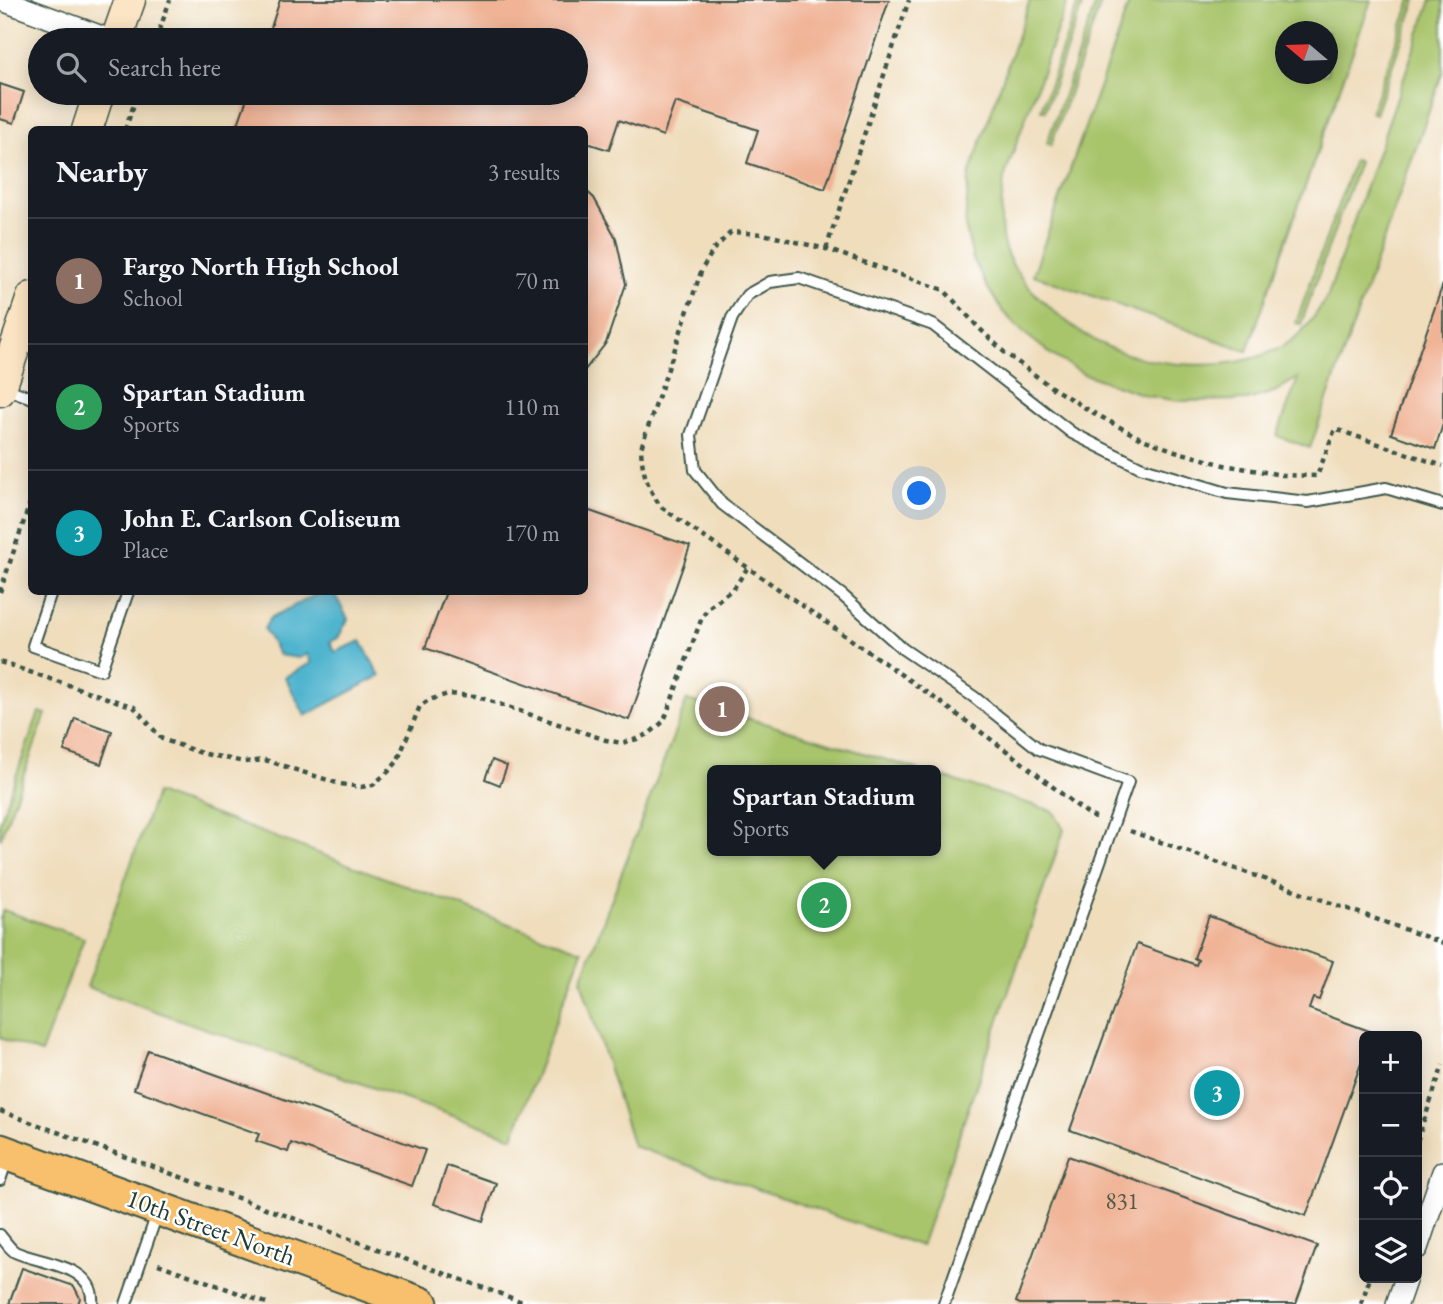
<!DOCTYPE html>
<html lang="en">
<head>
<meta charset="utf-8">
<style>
	body { margin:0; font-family:"EB Garamond",serif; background:#242831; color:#f1f3f6 }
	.controls { position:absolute; right:21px; bottom:21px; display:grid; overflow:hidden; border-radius:10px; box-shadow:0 4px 18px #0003 }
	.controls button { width:63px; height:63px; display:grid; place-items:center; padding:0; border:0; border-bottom:2px solid #363941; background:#171b24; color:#f1f3f6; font:35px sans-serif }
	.compass { position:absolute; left:1275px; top:21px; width:63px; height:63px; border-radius:50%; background:#171b24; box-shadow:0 4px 18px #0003; rotate:289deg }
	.you { position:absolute; left:920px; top:494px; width:24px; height:24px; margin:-18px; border:5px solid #fff; border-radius:50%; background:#1a73e8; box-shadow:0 0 0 10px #1a73e833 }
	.badge { display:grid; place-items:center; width:46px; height:46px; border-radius:50%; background:#b45309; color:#fff; font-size:23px; font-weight:700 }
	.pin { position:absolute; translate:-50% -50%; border:4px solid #fff; box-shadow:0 2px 7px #0006 }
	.popup { position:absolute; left:707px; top:765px; width:234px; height:91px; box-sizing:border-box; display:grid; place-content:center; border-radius:10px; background:#171b24; filter:drop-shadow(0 2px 5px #0005); font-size:23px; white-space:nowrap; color:#9ea1a6 }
	.popup b { font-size:26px; color:#f1f3f6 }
	.popup::after { content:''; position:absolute; left:50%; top:100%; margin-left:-14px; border:14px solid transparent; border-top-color:#171b24 }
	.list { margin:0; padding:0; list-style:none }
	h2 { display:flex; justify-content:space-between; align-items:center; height:91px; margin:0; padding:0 28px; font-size:30px }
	h2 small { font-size:23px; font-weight:400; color:#9ea1a6 }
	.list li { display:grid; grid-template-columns:46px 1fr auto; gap:21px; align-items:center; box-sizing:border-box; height:126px; padding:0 28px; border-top:2px solid #363941 }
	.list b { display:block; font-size:26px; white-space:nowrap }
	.list p { margin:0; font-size:23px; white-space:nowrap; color:#9ea1a6 }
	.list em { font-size:23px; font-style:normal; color:#9ea1a6 }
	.icon { flex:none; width:38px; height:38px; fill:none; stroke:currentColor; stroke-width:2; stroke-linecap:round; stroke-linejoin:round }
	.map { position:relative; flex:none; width:1443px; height:1304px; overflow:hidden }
	.search { position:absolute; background:#171b24; box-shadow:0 4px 18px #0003; left:28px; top:28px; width:560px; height:77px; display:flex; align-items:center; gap:18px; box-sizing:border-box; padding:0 24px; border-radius:38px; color:#9ea1a6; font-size:26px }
	.panel { position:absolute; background:#171b24; box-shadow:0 4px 18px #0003; left:28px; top:126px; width:560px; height:469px; border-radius:10px }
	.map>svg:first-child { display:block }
	.green { fill:#a9c56c; stroke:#648150; stroke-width:2; fill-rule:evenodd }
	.water { fill:#4fb4ce; stroke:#377881; stroke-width:2 }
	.building { fill:#f0b395 }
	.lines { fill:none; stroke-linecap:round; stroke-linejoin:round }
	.lane-casing { stroke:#3e5548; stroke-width:14 }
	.street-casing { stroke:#3e5548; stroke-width:24 }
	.secondary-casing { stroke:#3e5548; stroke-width:33 }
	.primary-casing { stroke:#3e5548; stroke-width:37 }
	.path { stroke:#3e5548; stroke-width:4.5; stroke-dasharray:5 5; stroke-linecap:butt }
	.lane { stroke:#fff; stroke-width:10 }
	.street { stroke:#fff; stroke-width:21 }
	.secondary { stroke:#fce5c4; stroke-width:30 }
	.primary { stroke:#f8bf6c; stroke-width:33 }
	.labels { text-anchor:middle; stroke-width:5; stroke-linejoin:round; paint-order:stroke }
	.number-label { font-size:23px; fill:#535a4c }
	.street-label { font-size:26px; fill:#1f3d34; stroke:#fff }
</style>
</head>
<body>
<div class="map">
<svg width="1443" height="1304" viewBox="0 0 1443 1304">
	<rect width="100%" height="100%" fill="#fff"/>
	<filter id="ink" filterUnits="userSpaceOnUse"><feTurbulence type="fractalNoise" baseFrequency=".0143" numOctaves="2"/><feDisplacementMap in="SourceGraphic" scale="14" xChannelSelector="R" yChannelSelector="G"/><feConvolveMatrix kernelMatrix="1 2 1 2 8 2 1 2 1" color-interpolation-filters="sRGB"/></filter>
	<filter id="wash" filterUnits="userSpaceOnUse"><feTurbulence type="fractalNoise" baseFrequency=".00686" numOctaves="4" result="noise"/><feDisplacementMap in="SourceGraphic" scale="28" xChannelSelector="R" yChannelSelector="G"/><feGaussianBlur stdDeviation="1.57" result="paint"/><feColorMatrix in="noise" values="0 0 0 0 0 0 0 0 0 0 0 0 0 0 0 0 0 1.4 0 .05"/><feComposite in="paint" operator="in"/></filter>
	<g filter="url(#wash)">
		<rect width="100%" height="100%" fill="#efddbc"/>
		<g class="green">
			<path d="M1030,0H1068L1004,178C1002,198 999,222 1003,242C1008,264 1028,288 1045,303C1060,317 1078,331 1096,341C1147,368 1231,375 1283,346C1303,335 1316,315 1328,295L1431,0H1443V71L1310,448L1277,436L1298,378L1274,392L1247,400L1179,401L1147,396L1084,374L1052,355L1023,332L1003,312L986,285L973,259L965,225L969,176Z"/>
			<path d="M1079,0H1084L1045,111L1041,110Z"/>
			<path d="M1097,0H1102L1051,145L1047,143Z"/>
			<path d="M1130,0H1371L1247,351L1033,275ZM1286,32H1328V74H1286Z"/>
			<path d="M1411,0H1416L1375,114L1371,112Z"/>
			<path d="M1354,160L1359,162L1301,324L1296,323Z"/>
			<path d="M687,700L920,770H712V851H936V775L1053,811L1064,830L921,1246L633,1146L581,980Z"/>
			<path d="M39,712L46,714L0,840V821Z"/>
			<path d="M156,793L582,951L513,1137L87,987Z"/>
			<path d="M3,910L84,938L41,1053L0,1038V919Z"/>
		</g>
		<path class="water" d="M321,592L334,593L348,619L338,638L330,642L335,652L361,641L380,676L305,716L285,677L311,663L307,654L299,658L279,655L264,629L270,618Z"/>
		<g id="blocks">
			<g class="building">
				<path d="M280,0H889L825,189L747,163L758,130L675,102L663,136L619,120L609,150L584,142V130H236L249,93H576V40H267Z"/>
				<path d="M0,84L24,92L14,123L0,119Z"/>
				<path d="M584,189L594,198L616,238L626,284L606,343L584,371Z"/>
				<path d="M1443,284V424L1435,449L1391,434Z"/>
				<path d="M584,509L690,546L629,720L425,648L446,592H584Z"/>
				<path d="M75,718L112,731L101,764L64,751Z"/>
				<path d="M492,760L507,766L500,785L485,779Z"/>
				<path d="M1209,916L1333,961L1319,1000L1313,998L1309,1009L1372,1032L1371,1036H1364V1055L1306,1216L1070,1130L1137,944L1196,965L1198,960L1194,958Z"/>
				<path d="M148,1050L425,1150L412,1186L291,1143L288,1152L256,1141L259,1134L134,1089Z"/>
				<path d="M1068,1156L1317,1246L1296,1304H1020L1016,1302Z"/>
				<path d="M447,1166L496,1183L483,1221L434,1204Z"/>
				<path d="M22,1268L74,1286L80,1298L78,1304H9Z"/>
			</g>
		</g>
	</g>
	<g filter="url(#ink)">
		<use href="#blocks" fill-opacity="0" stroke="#3e5548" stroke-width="2"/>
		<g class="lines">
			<g class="lane-casing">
				<g id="lane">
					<path d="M4,388L32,398"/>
					<path d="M51,592L33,646L101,670L128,592"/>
					<path d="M0,1180L8,1156"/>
					<path d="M0,1235C4,1240 9,1248 15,1252C40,1264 96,1264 92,1304"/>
					<path d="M126,1304L158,1211"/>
					<path d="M944,1304L1128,782L1039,749L974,697L903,649L842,595L722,504L695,470L691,435L732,318L747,295L770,282L799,278L933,325L1072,433L1140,467L1227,493L1308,502L1386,488L1443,505"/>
				</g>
			</g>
			<g class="street-casing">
				<g id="street">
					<path d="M2,0L110,40"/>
					<path d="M1417,1248L1443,1172"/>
					<path d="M1397,1304L1406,1278"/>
				</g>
			</g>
			<g class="secondary-casing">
				<g id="secondary">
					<path d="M116,40L130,0"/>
					<path d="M87,130L99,93"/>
					<path d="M0,391L32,297"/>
				</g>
			</g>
			<g class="primary-casing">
				<path id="primary" d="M0,1151L421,1304"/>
			</g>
			<g class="path">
				<path d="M156,40L170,0"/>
				<path d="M125,130L138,93"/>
				<path d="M826,249L909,0"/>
				<path d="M0,592L32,497"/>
				<path d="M0,662L134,707L162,739L201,753L244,762L265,760L340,784L361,787L373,785L389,771L397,762L420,706L429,700L448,694L475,696L606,740L622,743L637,739L650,733L664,721L701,620L707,609L734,588L748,567"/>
				<path d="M1096,818L1090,816L1011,754L936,699L661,507C647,487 642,472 641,448L702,269L714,249L731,232L763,234L826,249L944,290L977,326L1004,352L1051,387L1092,412L1140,438L1175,451L1224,465L1282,475L1317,476L1335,429L1443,466"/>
				<path d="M1130,831L1443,943"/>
				<path d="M0,1111L528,1304"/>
				<path d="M1417,1141L1443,1065"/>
				<path d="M158,1264L269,1304"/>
				<path d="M1361,1304L1370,1278"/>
			</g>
			<use href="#lane" class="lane"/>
			<use href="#street" class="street"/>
			<use href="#secondary" class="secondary"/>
			<use href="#primary" class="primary"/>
		</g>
	</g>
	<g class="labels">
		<g class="number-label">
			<text x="1122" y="1209">831</text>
		</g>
		<g class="street-label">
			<text transform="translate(211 1227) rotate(20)" y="9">10th Street North</text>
		</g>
	</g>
</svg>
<div class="controls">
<button>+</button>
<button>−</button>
<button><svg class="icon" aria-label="locate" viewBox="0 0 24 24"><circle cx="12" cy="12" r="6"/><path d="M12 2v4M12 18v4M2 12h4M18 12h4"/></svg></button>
<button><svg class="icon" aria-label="layers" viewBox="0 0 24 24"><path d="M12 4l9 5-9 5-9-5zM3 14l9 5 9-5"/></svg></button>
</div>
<svg class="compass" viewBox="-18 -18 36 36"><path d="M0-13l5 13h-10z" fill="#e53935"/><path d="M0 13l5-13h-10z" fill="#9ea1a6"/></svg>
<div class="you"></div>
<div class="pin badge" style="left:722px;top:709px;background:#8d6e63">1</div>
<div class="pin badge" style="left:824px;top:905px;background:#2e9e5b">2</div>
<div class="popup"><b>Spartan Stadium</b>Sports</div>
<div class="pin badge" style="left:1217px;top:1093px;background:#0f9aa8">3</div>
<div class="search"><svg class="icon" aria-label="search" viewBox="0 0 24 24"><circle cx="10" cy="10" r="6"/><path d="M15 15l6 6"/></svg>Search here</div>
<section class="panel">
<h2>Nearby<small>3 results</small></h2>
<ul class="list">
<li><span class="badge" style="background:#8d6e63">1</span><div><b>Fargo North High School</b><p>School</p></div><em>70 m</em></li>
<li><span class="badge" style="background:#2e9e5b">2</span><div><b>Spartan Stadium</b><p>Sports</p></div><em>110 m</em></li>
<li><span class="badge" style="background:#0f9aa8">3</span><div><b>John E. Carlson Coliseum</b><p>Place</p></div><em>170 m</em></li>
</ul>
</section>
</div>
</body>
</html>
